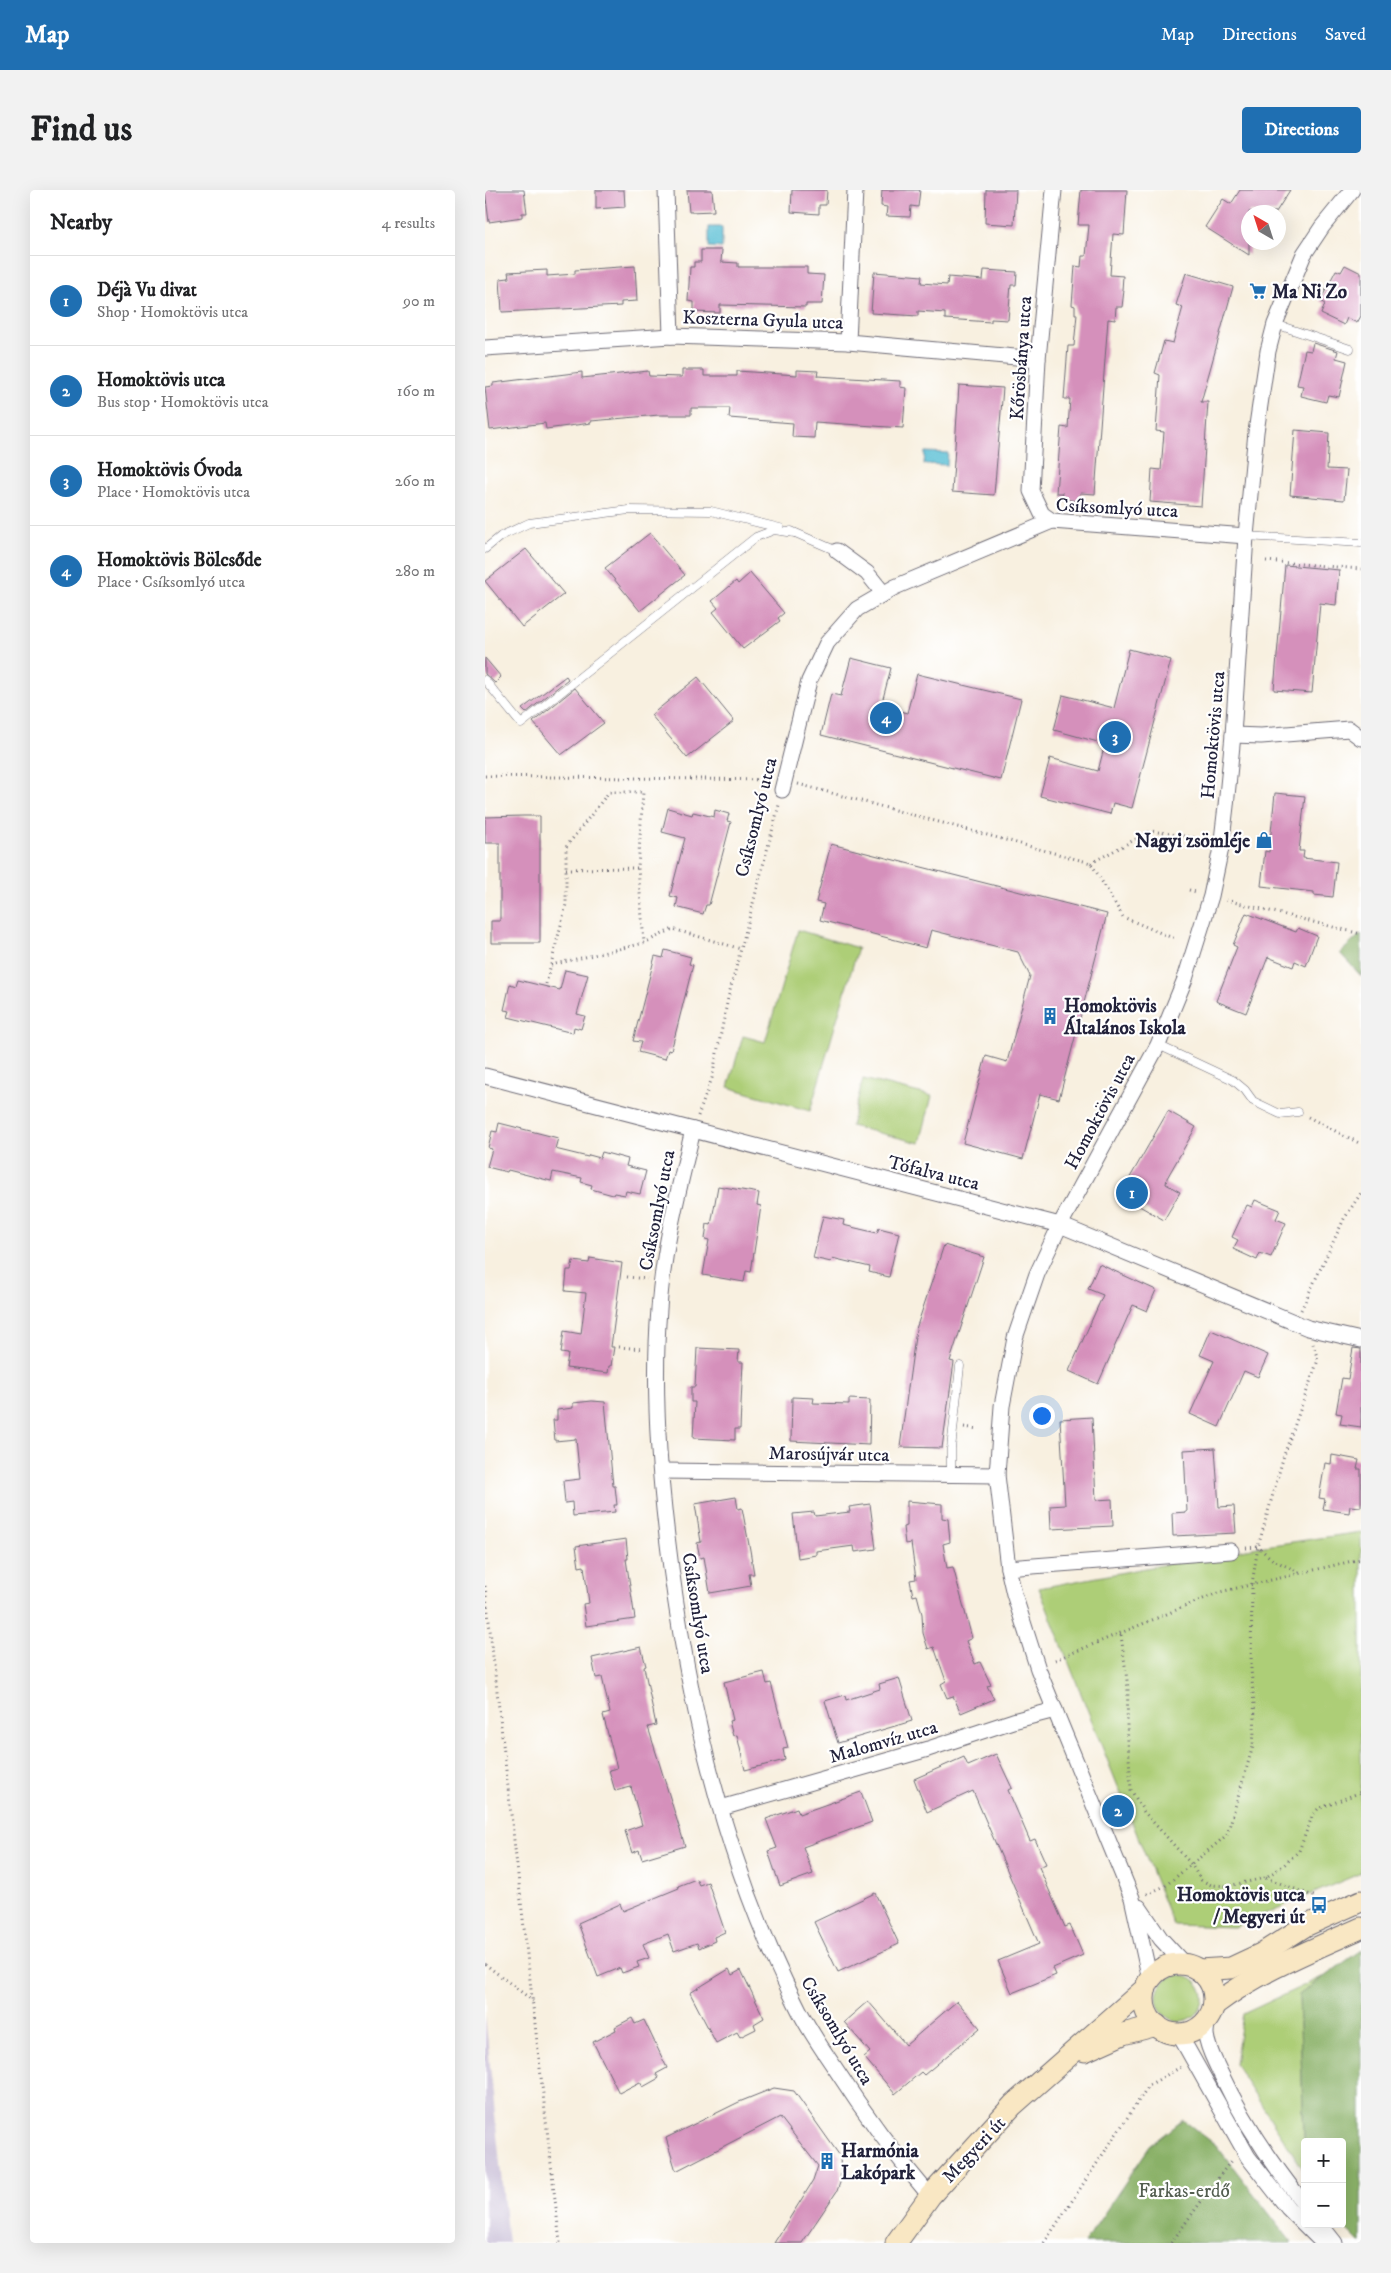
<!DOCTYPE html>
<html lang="en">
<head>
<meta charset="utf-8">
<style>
	body { margin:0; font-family:"IM FELL DW Pica",serif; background:#f2f2f2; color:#202124 }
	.controls { position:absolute; right:15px; bottom:15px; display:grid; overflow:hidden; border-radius:5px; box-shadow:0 5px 20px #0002 }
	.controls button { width:45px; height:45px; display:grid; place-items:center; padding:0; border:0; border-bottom:1px solid #e0e0e0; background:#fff; color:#202124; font:25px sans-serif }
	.compass { position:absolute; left:756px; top:15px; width:45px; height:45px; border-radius:50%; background:#fff; box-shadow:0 5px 20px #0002; rotate:321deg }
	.you { position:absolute; left:556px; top:1225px; width:18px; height:18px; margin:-12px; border:4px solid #fff; border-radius:50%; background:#1a73e8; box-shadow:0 0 0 8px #1a73e833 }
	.badge { display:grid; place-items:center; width:32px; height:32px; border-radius:50%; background:#1f6fb2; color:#fff; font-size:16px; font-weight:700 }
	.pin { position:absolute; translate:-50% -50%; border:2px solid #fff; box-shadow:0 1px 5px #0006 }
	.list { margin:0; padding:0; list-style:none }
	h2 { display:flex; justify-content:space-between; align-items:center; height:65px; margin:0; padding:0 20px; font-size:21px }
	h2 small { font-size:16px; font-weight:400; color:#757577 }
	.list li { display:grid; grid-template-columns:32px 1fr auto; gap:15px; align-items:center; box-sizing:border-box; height:90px; padding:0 20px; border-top:1px solid #e0e0e0 }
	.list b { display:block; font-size:19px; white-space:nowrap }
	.list p { margin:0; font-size:16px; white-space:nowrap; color:#757577 }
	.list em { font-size:16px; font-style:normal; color:#757577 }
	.map { position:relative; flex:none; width:876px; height:2053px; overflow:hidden; border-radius:5px }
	header { display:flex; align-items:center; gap:30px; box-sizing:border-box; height:70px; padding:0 25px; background:#1f6fb2; color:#fff }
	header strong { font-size:24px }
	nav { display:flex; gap:28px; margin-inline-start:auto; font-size:18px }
	.intro { display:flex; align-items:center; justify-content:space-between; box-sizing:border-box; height:120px; padding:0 30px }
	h1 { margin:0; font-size:35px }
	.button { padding:12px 22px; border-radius:5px; background:#1f6fb2; color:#fff; font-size:18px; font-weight:700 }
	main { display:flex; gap:30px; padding:0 30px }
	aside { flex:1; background:#fff; border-radius:5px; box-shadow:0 5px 20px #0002 }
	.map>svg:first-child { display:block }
	.industrial { fill:#c9bfd7 }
	.green { fill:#adce77; stroke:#687859 }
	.forest { fill:#8ab168; stroke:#566a52 }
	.water { fill:#57bed4; stroke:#3c7088 }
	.building { fill:#d590bb }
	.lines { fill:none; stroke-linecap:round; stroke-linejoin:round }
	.lane-casing { stroke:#6d6a75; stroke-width:9 }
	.street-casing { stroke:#6d6a75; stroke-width:17 }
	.secondary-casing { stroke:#6d6a75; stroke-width:23 }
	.path { stroke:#6d6a75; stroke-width:3; stroke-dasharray:1 4; stroke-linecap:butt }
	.lane { stroke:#fff; stroke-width:8 }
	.street { stroke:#fff; stroke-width:15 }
	.secondary { stroke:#f9e7c3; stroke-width:21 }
	.labels { text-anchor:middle; stroke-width:4.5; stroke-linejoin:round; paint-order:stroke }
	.poi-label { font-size:19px; font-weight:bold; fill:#22223b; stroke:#fff; text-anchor:start }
	.street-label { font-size:19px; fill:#22223b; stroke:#fff }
	.park-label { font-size:19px; fill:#535e50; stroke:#fff }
</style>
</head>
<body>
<header>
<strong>Map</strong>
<nav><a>Map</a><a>Directions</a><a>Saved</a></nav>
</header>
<div class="intro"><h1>Find us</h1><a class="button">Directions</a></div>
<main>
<aside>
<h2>Nearby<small>4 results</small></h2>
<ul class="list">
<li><span class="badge">1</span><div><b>Déjà Vu divat</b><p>Shop · Homoktövis utca</p></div><em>90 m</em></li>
<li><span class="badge">2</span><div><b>Homoktövis utca</b><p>Bus stop · Homoktövis utca</p></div><em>160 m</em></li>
<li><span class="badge">3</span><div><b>Homoktövis Óvoda</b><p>Place · Homoktövis utca</p></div><em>260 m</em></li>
<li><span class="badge">4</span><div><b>Homoktövis Bölcsőde</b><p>Place · Csíksomlyó utca</p></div><em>280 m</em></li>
</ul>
</aside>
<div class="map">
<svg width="876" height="2053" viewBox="0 0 876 2053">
	<rect width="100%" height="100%" fill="#fff"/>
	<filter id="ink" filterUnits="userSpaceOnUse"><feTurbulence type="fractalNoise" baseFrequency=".02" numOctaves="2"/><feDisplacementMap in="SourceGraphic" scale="10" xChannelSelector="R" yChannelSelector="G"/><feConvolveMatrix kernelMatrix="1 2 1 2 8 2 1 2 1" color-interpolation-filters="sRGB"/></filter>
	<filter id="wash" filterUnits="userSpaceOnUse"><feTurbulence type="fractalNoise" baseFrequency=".0096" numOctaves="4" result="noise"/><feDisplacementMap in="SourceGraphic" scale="20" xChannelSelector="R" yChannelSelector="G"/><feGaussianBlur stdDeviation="1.12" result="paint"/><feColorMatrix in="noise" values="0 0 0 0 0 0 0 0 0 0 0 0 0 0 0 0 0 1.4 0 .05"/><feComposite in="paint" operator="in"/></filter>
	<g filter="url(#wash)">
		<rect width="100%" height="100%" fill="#f8f0e0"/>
		<path class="industrial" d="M0,1826L23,2053H0Z"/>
		<g class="green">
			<path d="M313,740L373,758L325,921L243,897L258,846L280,852Z"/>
			<path d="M378,889L447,906L435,953L366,936Z"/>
			<path d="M876,1342V1683L749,1737L688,1735L554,1398L773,1357Z"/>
			<circle cx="695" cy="1808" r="23"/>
			<path d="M839,1786L814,1805L820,1982L750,1874L758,1824Z"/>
		</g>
		<g class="forest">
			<path d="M876,744V786L855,763Z"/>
			<path d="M876,1760V2053H875L856,2034L857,1952H820V1969L814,1805Z"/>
			<path d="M698,1930L731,1955L807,2053H599L665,1956Z"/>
		</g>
		<g class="water">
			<path d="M224,37H237V58L224,57Z"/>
			<path d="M440,262L463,263L462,275L439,274Z"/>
		</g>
		<g id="blocks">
			<g class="building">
				<path d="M0,0H39L42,23H37V27L4,32Z"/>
				<path d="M111,0H139L140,17L111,19Z"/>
				<path d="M202,0H227L229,21L204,22Z"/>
				<path d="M307,0H342L341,15H334V24L306,22Z"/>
				<path d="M397,0H435L433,17L426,16L425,27L401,26L402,17L396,16Z"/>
				<path d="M501,0H531L529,35L500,33Z"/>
				<path d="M596,0H642L639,45L628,44L625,85L638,86L637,100H639L637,117H631L630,130L623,129L610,304L595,303L594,311L577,309L578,303H571L576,237L583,238L585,209H579L583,156H589L592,124H590V116L587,115L590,76L596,77L597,66H601L604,35H593Z"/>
				<path d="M755,0H805L791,22H764V65L720,37L738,9L746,14Z"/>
				<path d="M216,60H237L236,72L253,73V77H322V84L339,85L337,114H321V117L235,115V123L209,122V112L203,111L205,77H209V72H216Z"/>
				<path d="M860,75L876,83V126L872,133L862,128L859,135L836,124L840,114L835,111L851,80L856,82Z"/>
				<path d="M150,76L152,111L136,112V116L17,122L15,89L24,88L23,82L62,80V86L90,84V80Z"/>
				<path d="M499,80L532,82L531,95H526L523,130L506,129V132L460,129V123L433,121V126L386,123L389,82L437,86L436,93L462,95L463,87L498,90Z"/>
				<path d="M701,83L748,97L716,212H723L716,316L665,312L667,279L676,280L679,242L671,241L675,185L670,183L679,151L688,153L698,117L691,115Z"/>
				<path d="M828,153L853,161L851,168L862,171L854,207L843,205L841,212L816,206L818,196L812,195L820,160L826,161Z"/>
				<path d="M197,180H219V186H252V181L312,185V180L333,181L332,186L415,191V197L421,198L418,238L330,232L329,248L307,247L308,233L244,228L245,218H206V225H174L106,231V233L61,239L60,233L5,240L0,197L8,196V193L97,182V188L163,181L164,186L197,187Z"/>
				<path d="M474,195L518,198L509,305L467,302Z"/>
				<path d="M810,240L844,243L842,279L862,280L859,310L805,305Z"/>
				<path d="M165,343L200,385L155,421L120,378Z"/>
				<path d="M41,359L79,404L37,437L0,391Z"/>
				<path d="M800,375L854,380L851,415L835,413L827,503L789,500Z"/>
				<path d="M265,383L299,423L293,428L295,431L258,459L228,422L233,418L227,411L251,391L253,394Z"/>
				<path d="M644,459L686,470L647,618L628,613L625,624L555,606L565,568L613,581L620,554L569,540L578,505L629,518Z"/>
				<path d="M0,468L16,487L10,493L0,484Z"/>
				<path d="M366,468L406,478L396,516L422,523L432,484L536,509L516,590L336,545L346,504L356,506Z"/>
				<path d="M81,486L83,489L41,523L37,519Z"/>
				<path d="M213,487L249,531L202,568L166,525Z"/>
				<path d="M90,498L119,533L76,565L48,532Z"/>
				<path d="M790,603L820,606L814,661H819L818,668L852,672L848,707L829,705V702L776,696L780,661L784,662Z"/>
				<path d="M183,618L207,625L208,622L229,627L230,620L244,624L242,631L246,632L224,715H221L218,724L191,717L193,708L185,706L200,648L177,642Z"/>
				<path d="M38,626H55V753H6V731H15V653H0V627Z"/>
				<path d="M346,654L622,724L574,909L555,904L538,969L478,953L501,866L522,872L545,786L533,762L446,740L441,758L335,730L339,714L331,712Z"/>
				<path d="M761,723L811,742L813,738L832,746L821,776L810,771L808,777L783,767L761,823L731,811L752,757L748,755Z"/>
				<path d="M180,760L206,767L204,774L208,775L186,861L183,860L180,869L153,862L156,852L148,851L170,766L178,768Z"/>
				<path d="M80,780L103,785L92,824L100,826L96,839L89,837L88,843L23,827L25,821L19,820L25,794L31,796L33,790L75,800Z"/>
				<path d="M683,921L711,937L682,988L681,994L695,1002L679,1030L635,1005Z"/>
				<path d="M14,933L73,948L70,959L103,967L104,965L115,968L117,962L143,969L141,976L161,981L155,1004L141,1001L140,1005L129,1003L128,1005L106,999L107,995L96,992L97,988L68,982L66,991L23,980L22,982L2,977L7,959L3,958L7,941L12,942Z"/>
				<path d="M233,996L274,1003L272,1015L276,1016L266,1082L261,1081L259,1092L218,1085L224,1050L220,1049L222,1034L226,1035Z"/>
				<path d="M770,1010L795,1020L791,1029L801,1033L786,1067L775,1063L772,1070L748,1059L753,1050L747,1047L762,1015L767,1017Z"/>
				<path d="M338,1026L359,1030L358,1035L392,1043L394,1038L414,1043L404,1087L384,1082L385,1077L347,1068L346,1072L328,1068Z"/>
				<path d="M459,1055L499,1067L465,1171L469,1172L457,1258L415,1257L431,1139Z"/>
				<path d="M105,1068L137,1073L126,1157H129L126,1176H124L123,1183L81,1178L83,1164L76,1163L79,1141L96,1144L101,1103L80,1101L82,1080H86L88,1071L104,1073Z"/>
				<path d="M614,1074L671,1100L662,1121L648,1115L613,1194L584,1181L618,1105L603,1099Z"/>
				<path d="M726,1140L783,1165L773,1187L759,1181L734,1237L705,1224L729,1171L715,1165Z"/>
				<path d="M212,1158L254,1160L253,1172H258L256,1214L255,1239H250V1250L208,1248L210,1212H206V1197H210Z"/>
				<path d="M868,1158L876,1159V1237L855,1234L857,1224L851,1223L857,1188L863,1189Z"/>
				<path d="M307,1207L329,1208L328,1213L364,1214V1209L385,1210L384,1255L306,1251Z"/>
				<path d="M107,1211L120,1212L128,1296H130L132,1315H129L130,1322L88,1326L87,1312L80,1313L78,1291L95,1289L91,1249L70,1251L68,1230H72V1220L88,1218V1213Z"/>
				<path d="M607,1227L611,1310L627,1309L628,1336L566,1339L565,1316L580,1315L575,1229Z"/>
				<path d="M730,1258L734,1317L749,1316L751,1343L688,1346L687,1323L702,1322L699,1260Z"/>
				<path d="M847,1265L874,1270L872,1279H876V1317L865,1316L864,1323L838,1319L840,1309L834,1308L840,1273L846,1274Z"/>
				<path d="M251,1307L253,1319L257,1318L265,1360L269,1384H264L266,1396L225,1403L219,1367L215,1368L212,1353L216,1352L210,1314Z"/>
				<path d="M422,1311L457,1314V1328L463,1329L465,1352L458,1354L462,1378L468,1377L487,1448L481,1451L490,1474L495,1472L506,1495L502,1496L509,1509L476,1523L468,1506L462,1508L456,1494L461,1491L449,1457L443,1459L438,1443L437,1424L432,1405L428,1406L425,1390L431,1389L426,1353L420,1354L418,1337L422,1336Z"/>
				<path d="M385,1314L391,1359L370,1362L369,1356L331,1361V1365L313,1368L308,1324L329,1322L330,1326L365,1322L364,1317Z"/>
				<path d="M141,1349L143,1369H141L150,1429L101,1436L98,1414L104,1413L99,1376L94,1377L91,1356Z"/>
				<path d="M156,1457L161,1476L159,1477L171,1535L163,1537L200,1656L157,1669L154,1660L147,1663L140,1641L157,1635L146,1597L130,1601L124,1580L132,1578L118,1525L125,1523L117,1487L111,1488L107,1468Z"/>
				<path d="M279,1482L282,1494L286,1493L303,1558L298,1559L300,1570L260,1580L252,1545L248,1546L244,1531L248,1530L239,1492Z"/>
				<path d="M414,1488L427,1531L353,1553L340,1511L360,1505L361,1510L395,1499L394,1494Z"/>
				<path d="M511,1564L527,1598L523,1600L545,1651L550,1649L561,1674L554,1677L580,1737L585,1735L598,1765L568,1778L571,1785L527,1803L513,1771L554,1754L488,1601L442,1622L429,1589L479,1567L483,1576Z"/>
				<path d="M376,1602L387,1632L318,1657L328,1684L295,1696L283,1661L292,1658L281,1629L312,1618L314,1624Z"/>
				<path d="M211,1689L214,1695L223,1692L240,1742L229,1747L230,1751L214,1758L212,1753L189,1761L183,1744L158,1754L164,1768L152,1772L154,1777L137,1783L135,1778L113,1787L93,1733L135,1714L138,1721L194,1698L193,1696Z"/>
				<path d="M390,1703L414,1754L353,1782L329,1732Z"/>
				<path d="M244,1779L247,1785L256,1780L279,1828L269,1834L271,1839L255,1847L252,1842L231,1853L205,1803Z"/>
				<path d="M383,1811L421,1855L472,1811L495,1838L439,1885L436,1882L410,1904L379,1867L385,1862L359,1832Z"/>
				<path d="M147,1828L150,1834L159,1830L182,1878L171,1884L174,1888L158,1897L155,1892L134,1903L108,1852L131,1840L130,1837Z"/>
				<path d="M289,1898L309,1901L355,1966L356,1990L352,2001L317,2053H289L328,1991L333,1976L295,1927L191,1981L181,1948L254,1912Z"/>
			</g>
		</g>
	</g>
	<g filter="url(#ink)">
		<use href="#blocks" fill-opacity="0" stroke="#6d6a75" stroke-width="1"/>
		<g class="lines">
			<g class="lane-casing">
				<g id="lane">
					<path d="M790,134L865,159"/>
					<path d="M306,341L352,361"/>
					<path d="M761,346L876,353"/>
					<path d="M0,359L16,346L44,333L144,320L226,321L295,338"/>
					<path d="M0,490L36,534L271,347L289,340L310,343"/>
					<path d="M673,855L748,890L760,900L768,911L795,924L813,922"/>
					<path d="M466,1285V1259L475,1176"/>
				</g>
			</g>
			<g class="street-casing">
				<g id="street">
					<path d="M181,0L186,146"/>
					<path d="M363,152L370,0"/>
					<path d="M0,158L186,146L363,152L553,169"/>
					<path d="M567,331L557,324L546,301L553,169L569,0"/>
					<path d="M352,361L382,383L399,404"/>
					<path d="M748,545L776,546L864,539L876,548"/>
					<path d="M297,600L324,491L342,453L372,419L410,397L567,331L761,346"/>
					<path d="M0,886L575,1035L823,1138L876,1150"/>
					<path d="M208,940C194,999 178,1058 174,1119C168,1194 173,1271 182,1346C201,1508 239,1674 314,1820C324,1840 337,1859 350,1878C379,1923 410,1965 445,2006"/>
					<path d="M176,1281L512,1285"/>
					<path d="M523,1378L746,1361"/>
					<path d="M236,1618L443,1559L528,1531L570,1520"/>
					<path d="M654,1717L676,1749L699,1774"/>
					<path d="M665,1790L647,1708L553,1479L529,1404L523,1378L512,1285L517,1216L530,1148L552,1084L575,1035L673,855L700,789L726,706L736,658L741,616L748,545L761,346L771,242L783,161L790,134L819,64L837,37L867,0"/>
					<path d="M723,1829C722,1834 721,1840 721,1844C722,1857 729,1869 734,1880C757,1929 786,1973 820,2015"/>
					<path d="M694,1844L763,1967L803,2018L838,2053"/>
					<path d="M835,2034L850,2053"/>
				</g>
			</g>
			<g class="secondary-casing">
				<g id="secondary">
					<circle cx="694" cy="1809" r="35"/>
					<path d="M714,1780L746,1778L776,1764L820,1736L876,1711"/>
					<path d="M729,1815C774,1781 825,1761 876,1738"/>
					<path d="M600,1861L638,1844L672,1835"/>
					<path d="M411,2053L445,2006L528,1915L661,1798"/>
				</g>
			</g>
			<g class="path">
				<path d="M781,371L876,379"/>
				<path d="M0,586L285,590"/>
				<path d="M313,594L606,673L638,727L690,749"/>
				<path d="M606,673L666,641L713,648"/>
				<path d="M81,679L153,678"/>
				<path d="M704,700L711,702"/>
				<path d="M741,710L876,744"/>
				<path d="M66,775L159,753L188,739L256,759"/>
				<path d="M61,794L81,715V657L124,602H158L153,678L159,753"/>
				<path d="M213,926L227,888L243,808L294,615"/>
				<path d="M823,927L876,954"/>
				<path d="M142,1087L162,1089"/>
				<path d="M816,1120L859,1029L876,1003"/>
				<path d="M134,1157L157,1159"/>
				<path d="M479,1237L493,1239"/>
				<path d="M761,1358L773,1357L788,1370L814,1382"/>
				<path d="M0,1396L75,2053"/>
				<path d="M636,1445L643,1498L642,1535L646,1600L659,1622L706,1674L716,1690L726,1695L743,1696L780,1688L799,1675L814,1661L828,1624L833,1619L876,1602"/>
				<path d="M570,1470L735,1402L876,1369"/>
				<path d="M781,1688L831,1707"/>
				<path d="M662,1704L680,1696L742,1645L768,1556L770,1526L766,1479L767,1394L773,1357L799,1265L833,1170L828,1154"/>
				<path d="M0,1774L48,1811"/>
				<path d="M559,2053L648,1919L664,1895L696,1877"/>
				<path d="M686,2053L747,1969"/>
			</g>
			<use href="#lane" class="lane"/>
			<use href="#street" class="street"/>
			<use href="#secondary" class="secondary"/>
		</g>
	</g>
	<defs>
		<g id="supermarket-bare" transform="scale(1.35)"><path d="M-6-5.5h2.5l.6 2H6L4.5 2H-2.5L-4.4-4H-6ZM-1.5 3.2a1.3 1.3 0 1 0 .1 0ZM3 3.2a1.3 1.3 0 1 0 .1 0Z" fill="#1f6fb2" stroke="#fff" stroke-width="2.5" paint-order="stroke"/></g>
		<g id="shop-bare" transform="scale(1.35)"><path d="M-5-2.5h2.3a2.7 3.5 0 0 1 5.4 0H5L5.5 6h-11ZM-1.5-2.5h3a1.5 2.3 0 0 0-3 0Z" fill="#1f6fb2" stroke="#fff" stroke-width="2.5" paint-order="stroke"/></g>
		<g id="building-bare" transform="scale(1.35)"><path d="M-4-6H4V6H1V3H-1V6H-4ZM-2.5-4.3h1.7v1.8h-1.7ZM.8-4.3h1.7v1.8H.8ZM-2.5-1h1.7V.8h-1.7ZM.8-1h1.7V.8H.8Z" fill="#1f6fb2" stroke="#fff" stroke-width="2.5" paint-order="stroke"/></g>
		<g id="bus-bare" transform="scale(1.35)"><path d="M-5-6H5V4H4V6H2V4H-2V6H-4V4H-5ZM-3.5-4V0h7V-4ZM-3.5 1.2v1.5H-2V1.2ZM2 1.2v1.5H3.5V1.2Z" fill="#1f6fb2" stroke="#fff" stroke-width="2.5" paint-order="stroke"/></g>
	</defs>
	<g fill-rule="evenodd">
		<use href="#supermarket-bare" x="773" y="101"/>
		<use href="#shop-bare" x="779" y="650"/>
		<use href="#building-bare" x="565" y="826"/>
		<use href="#bus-bare" x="834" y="1715"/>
		<use href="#building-bare" x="342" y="1971"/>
	</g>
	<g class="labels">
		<g class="poi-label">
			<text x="787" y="108">Ma Ni Zo</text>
			<text x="765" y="657" text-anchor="end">Nagyi zsömléje</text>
			<text x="579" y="822">Homoktövis<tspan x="579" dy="22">Általános Iskola</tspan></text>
			<text x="820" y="1711" text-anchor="end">Homoktövis utca<tspan x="820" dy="22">/ Megyeri út</tspan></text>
			<text x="356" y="1967">Harmónia<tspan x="356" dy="22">Lakópark</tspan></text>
		</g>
		<g class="street-label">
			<text transform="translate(278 129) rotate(2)" y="7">Koszterna Gyula utca</text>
			<text transform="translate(535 168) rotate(-86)" y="7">Kőrösbánya utca</text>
			<text transform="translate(632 317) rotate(3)" y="7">Csíksomlyó utca</text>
			<text transform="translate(727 545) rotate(-85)" y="7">Homoktövis utca</text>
			<text transform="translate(270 627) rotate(-76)" y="7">Csíksomlyó utca</text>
			<text transform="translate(614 921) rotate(-62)" y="7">Homoktövis utca</text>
			<text transform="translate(449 982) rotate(14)" y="7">Tófalva utca</text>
			<text transform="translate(171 1020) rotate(-79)" y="7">Csíksomlyó utca</text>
			<text transform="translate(344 1263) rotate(1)" y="7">Marosújvár utca</text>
			<text transform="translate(214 1423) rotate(81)" y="7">Csíksomlyó utca</text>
			<text transform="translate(398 1551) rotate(-16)" y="7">Malomvíz utca</text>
			<text transform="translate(353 1840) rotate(59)" y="7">Csíksomlyó utca</text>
			<text transform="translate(488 1959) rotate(-47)" y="7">Megyeri út</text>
		</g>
		<g class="park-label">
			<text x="699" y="2007">Farkas-erdő</text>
		</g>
	</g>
</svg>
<div class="controls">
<button>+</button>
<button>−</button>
</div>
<svg class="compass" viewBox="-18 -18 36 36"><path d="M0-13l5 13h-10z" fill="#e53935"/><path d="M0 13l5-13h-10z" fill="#757577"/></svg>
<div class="you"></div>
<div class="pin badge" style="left:647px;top:1003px">1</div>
<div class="pin badge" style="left:633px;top:1621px">2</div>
<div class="pin badge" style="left:630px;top:547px">3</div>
<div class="pin badge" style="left:401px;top:528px">4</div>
</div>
</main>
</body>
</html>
